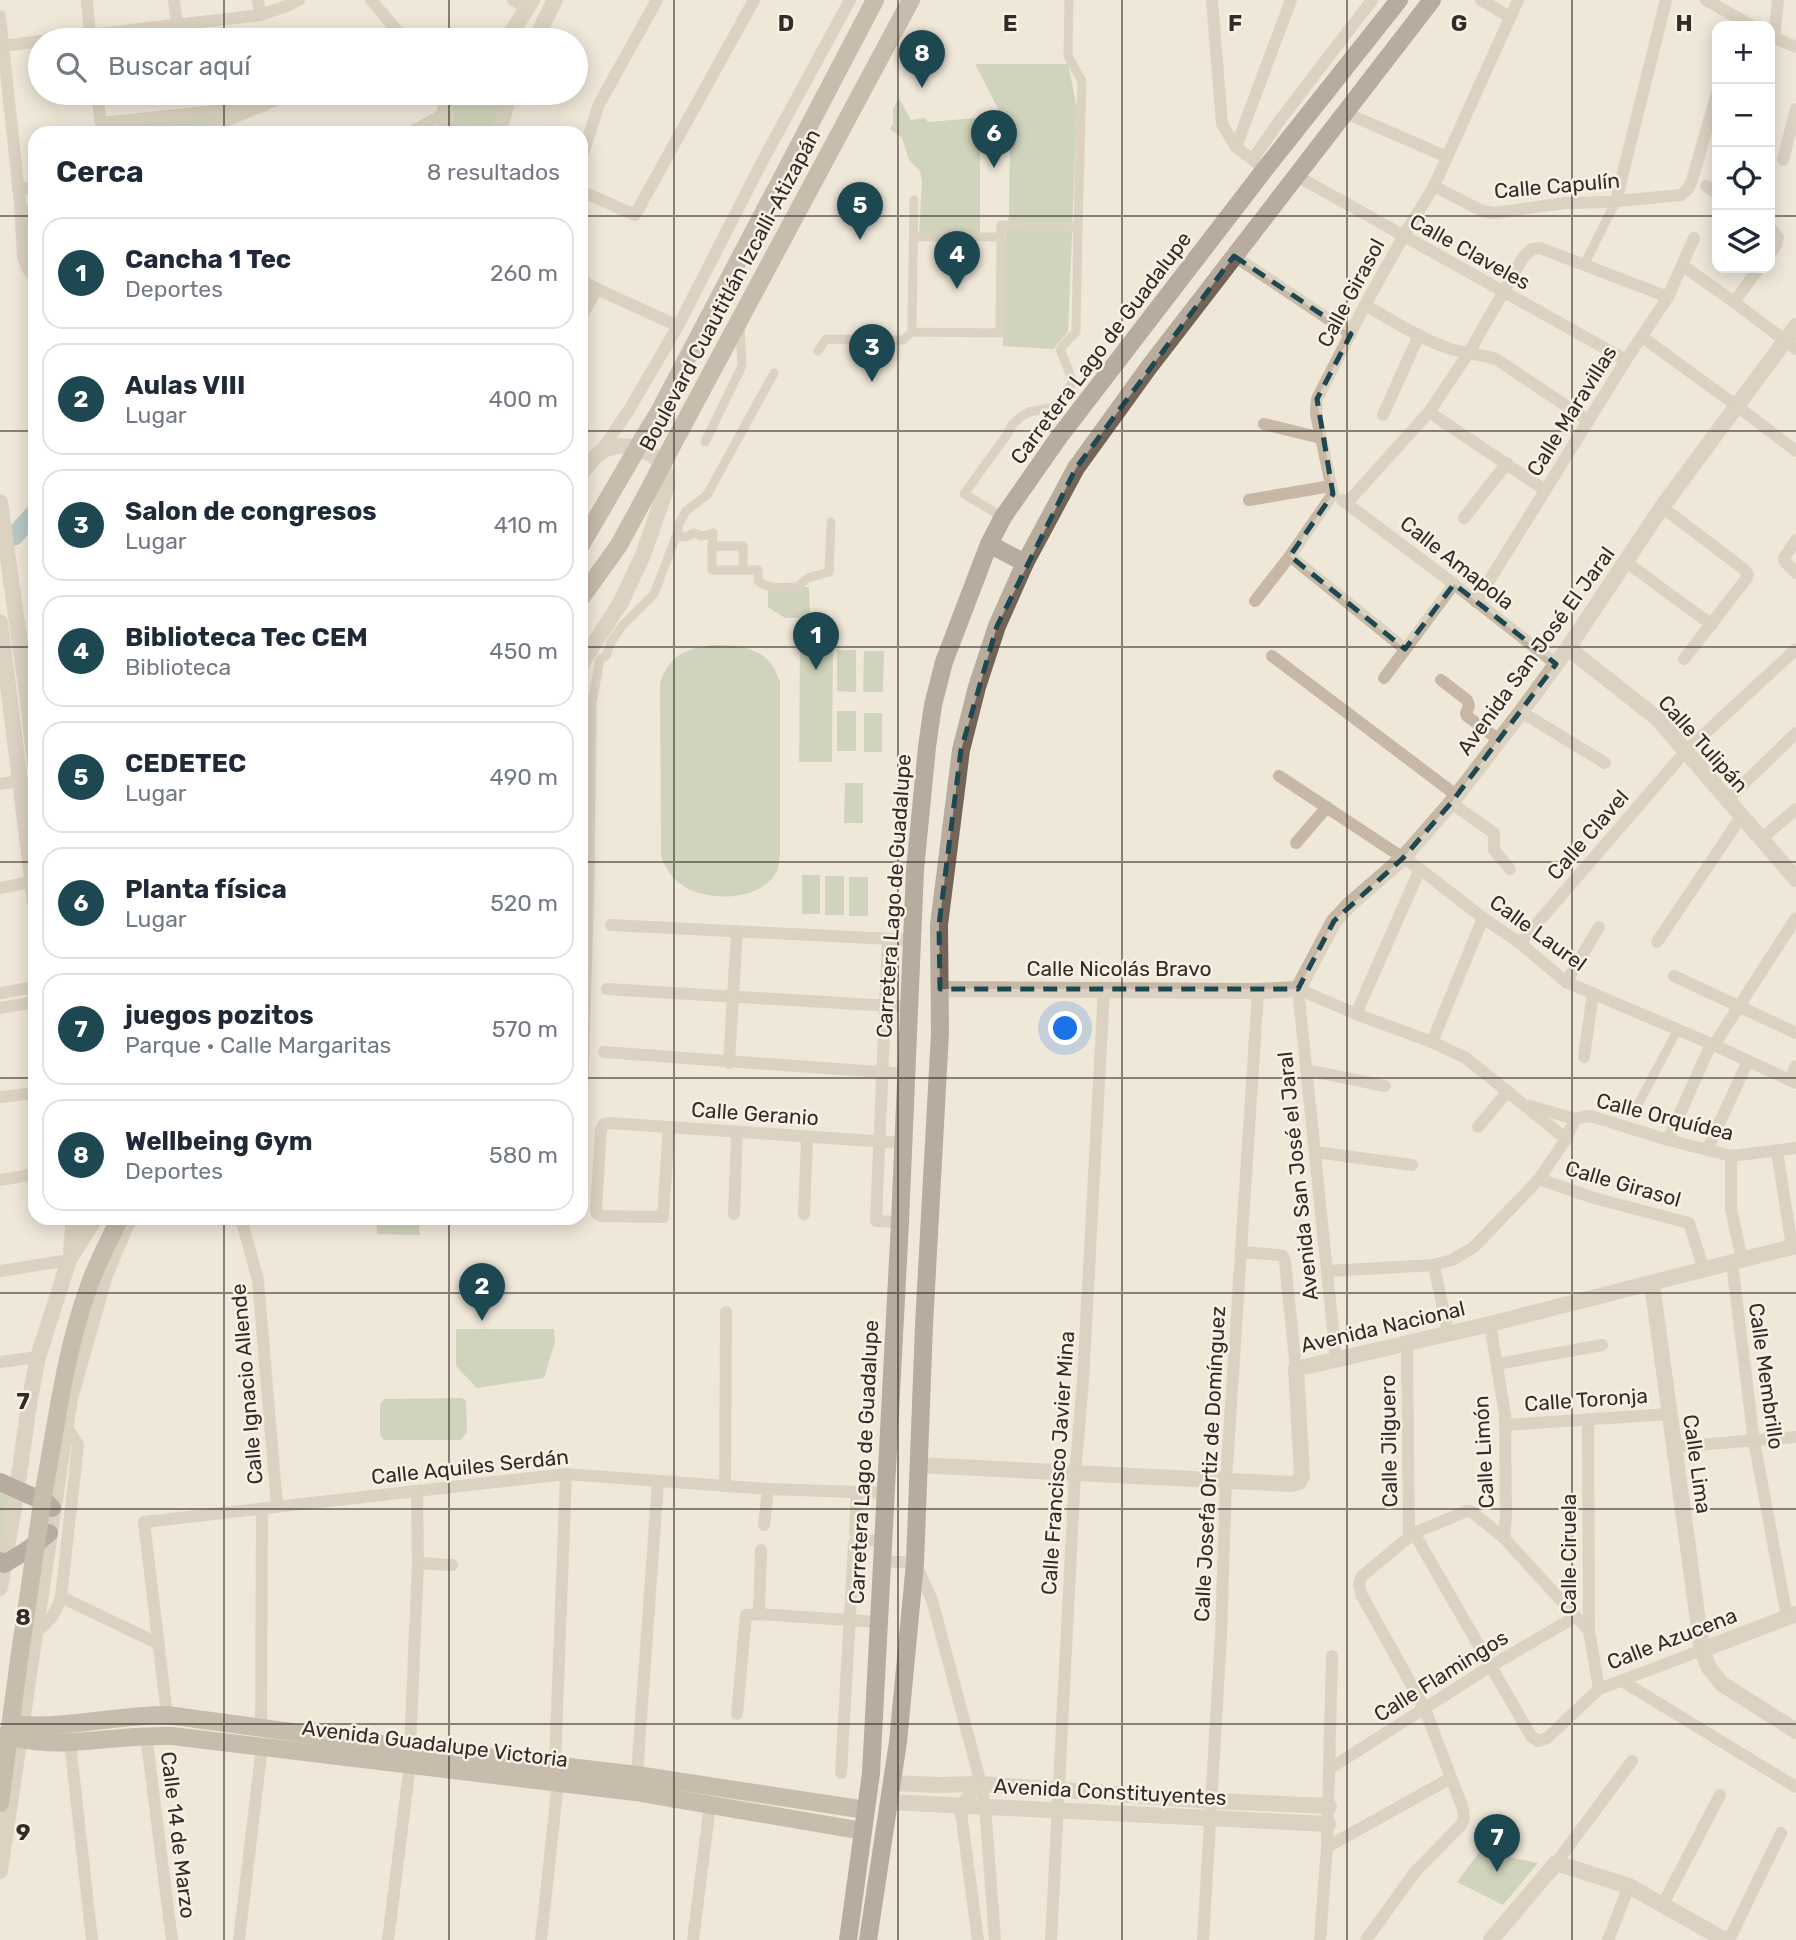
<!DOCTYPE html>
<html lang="es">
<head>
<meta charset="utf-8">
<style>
	body { margin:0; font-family:Rubik,sans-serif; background:#f2f2f3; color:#1f2937 }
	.controls { position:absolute; right:21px; top:21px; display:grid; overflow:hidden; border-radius:14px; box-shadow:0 4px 18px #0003 }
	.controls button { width:63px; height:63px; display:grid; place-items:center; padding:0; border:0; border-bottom:2px solid #e0e1e3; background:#fff; color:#1f2937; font:35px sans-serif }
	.you { position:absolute; left:1066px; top:1029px; width:24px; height:24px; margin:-18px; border:5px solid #fff; border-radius:50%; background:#1a73e8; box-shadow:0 0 0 10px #1a73e833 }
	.badge { display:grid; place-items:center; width:46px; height:46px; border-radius:50%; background:#1e4851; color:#fff; font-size:23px; font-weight:700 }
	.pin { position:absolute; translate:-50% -58px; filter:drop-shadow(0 2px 4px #0008) }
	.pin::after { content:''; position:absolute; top:37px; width:24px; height:21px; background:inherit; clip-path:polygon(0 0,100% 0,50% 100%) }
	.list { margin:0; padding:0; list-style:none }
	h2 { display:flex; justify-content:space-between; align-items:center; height:91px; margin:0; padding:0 28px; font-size:30px }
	h2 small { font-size:23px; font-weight:400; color:#747a83 }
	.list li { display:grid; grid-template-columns:46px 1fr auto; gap:21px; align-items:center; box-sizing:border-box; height:112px; margin:0 14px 14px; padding:0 14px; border:2px solid #e0e1e3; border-radius:21px }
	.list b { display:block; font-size:26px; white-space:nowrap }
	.list p { margin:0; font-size:23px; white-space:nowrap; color:#747a83 }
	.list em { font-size:23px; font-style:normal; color:#747a83 }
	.icon { flex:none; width:38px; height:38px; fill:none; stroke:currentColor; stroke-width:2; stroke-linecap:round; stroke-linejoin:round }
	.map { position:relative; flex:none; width:1796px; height:1940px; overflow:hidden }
	.search { position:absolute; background:#fff; box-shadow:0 4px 18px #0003; left:28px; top:28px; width:560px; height:77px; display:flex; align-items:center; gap:18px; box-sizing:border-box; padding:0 24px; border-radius:38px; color:#747a83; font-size:26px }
	.panel { position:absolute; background:#fff; box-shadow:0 4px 18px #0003; left:28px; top:126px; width:560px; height:1099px; border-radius:21px }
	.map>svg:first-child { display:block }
	.green { fill:#adbd99 }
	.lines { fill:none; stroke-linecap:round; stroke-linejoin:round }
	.river { stroke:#78a3ab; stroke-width:19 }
	.pedestrian { stroke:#c6b8a5; stroke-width:9 }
	.minor { stroke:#c6b8a5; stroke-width:12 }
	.tertiary { stroke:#c6b8a5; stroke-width:16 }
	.secondary { stroke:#9a8776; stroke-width:18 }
	.primary { stroke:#746457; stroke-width:18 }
	.secondary-bridge { stroke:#9a8776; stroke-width:18 }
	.marked { fill:none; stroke:#1e4851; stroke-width:5; stroke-dasharray:14 9; stroke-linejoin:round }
	.grid { fill:none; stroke:#322b26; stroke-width:2; stroke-opacity:0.55 }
	.labels { text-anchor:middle; stroke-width:5; stroke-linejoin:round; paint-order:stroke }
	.street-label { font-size:21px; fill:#322b26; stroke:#f8f0e4 }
	.grid-label { font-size:23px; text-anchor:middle; font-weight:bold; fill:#322b26; stroke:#f8f0e4; stroke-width:5; stroke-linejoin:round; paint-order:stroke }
</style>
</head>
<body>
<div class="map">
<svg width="1796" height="1940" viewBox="0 0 1796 1940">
	<rect width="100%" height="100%" fill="#efe7d8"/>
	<g class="green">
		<path d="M975,64H1068L1077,108L1068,332L1053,349L1003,346V251L1009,215L1010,138L1008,128Z"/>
		<path d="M464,93H489L506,100L497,133H457L452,129L454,102Z"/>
		<path d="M899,98L911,120L925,118L928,122L977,118L980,137V234L919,233L922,181L920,171L909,160L902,138L890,129L893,124V109Z"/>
		<path d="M248,110L191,133H105L104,124Z"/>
		<path d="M768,587H809L810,618H785L768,607Z"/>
		<path d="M800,641H833L832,762H799Z"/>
		<path d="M713,645C733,645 759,646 772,665C775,669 777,676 780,681V855C779,860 779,867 777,871C762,902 703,903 679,883C670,876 666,868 661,857L660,683C670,655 684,649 713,645Z"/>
		<path d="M837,650H856V692L837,691Z"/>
		<path d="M864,651H884L883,692H863Z"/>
		<rect x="837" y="711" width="19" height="40"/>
		<rect x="864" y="713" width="18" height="39"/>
		<path d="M845,783H863V823H844Z"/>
		<rect x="802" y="875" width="18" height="39"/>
		<rect x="825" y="876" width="19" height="39"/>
		<rect x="849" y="877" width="19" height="39"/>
		<path d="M377,1218H425L419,1226L420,1235L377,1234Z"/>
		<path d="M456,1329H554L555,1342L544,1378L477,1388L456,1366Z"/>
		<path d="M462,1398L466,1401L467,1432L461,1440H384L380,1435V1405L384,1399Z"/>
		<path d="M0,1487L10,1493L0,1545Z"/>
		<path d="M1480,1851L1538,1863L1503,1905L1457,1882Z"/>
	</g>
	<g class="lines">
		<path class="river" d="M14,536L35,513"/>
		<g class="pedestrian">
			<path d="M1069,0L1068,56L1082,81L1078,228"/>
			<path d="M914,237H1001L1000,333L912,332V326L914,200"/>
			<path d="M1001,237V225L1078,228L1076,332L1060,349L1073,382L1055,407L1029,412L1020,417L1012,425L1006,436L964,494L1003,517"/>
			<path d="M1584,265L1616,201"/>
			<path d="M818,351L826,339L903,340L912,332"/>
			<path d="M705,442L742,366L740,327"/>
			<path d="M712,546L713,533L702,536L694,533L686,537L677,536L679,524L686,511L707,495L774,373"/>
			<path d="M743,570V546H712V570H758V581C769,590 784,587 797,587L808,578L829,572L831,522"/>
			<path d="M584,1084L590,881L592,703L600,659L606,656L611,642L622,626L654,594L677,534"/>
			<path d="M1634,1112L1678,1029"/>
		</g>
		<g class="minor">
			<path d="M87,0L90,34"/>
			<path d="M174,0L177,25"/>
			<path d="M258,0L260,15"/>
			<path d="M371,0L405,40"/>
			<path d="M513,0L528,8"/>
			<path d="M1212,0L1222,124L1236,147L1257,163"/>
			<path d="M1481,0L1510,17"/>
			<path d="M1706,0L1752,26"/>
			<path d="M0,16L20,204L23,257L27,268L35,279"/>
			<path d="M1770,36L1796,47"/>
			<path d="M1774,38L1778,0"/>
			<path d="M46,40L260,15L287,6L299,0"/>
			<path d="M3,46L40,41"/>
			<path d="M97,93L102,133"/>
			<path d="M1346,113L1447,157"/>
			<path d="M101,123L264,106"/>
			<path d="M197,133L292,93"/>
			<path d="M409,133L444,114"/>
			<path d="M1236,147L1291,0"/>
			<path d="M1253,159L1280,120L1372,0"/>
			<path d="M581,160L599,104L657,0"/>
			<path d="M1783,160L1796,109"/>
			<path d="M1297,176L1626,360"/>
			<path d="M1434,186L1482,211L1494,213L1565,203L1608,202L1681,195L1688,189L1692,180L1717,93"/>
			<path d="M1706,186L1717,194"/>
			<path d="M18,189L35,187"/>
			<path d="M581,191L635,215L754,0"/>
			<path d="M1616,201L1666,0"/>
			<path d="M22,208L35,229"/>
			<path d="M1770,228L1778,237L1776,245L1770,254"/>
			<path d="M1234,256L1351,334"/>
			<path d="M1683,266L1734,302L1796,349"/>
			<path d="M581,280L597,289L678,326"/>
			<path d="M1734,302L1759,268"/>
			<path d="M1365,305C1392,320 1419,338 1448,348C1464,354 1480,354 1496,359L1589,421"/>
			<path d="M581,317L597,289"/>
			<path d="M1642,337L1737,406L1796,451"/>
			<path d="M1429,412L1545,490"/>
			<path d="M1383,415L1419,335"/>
			<path d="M1264,424L1321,438"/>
			<path d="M600,452L629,410L678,326L761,164L850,0"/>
			<path d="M1249,500L1331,486"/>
			<path d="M1342,500L1454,584L1556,664"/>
			<path d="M1347,503L1429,412L1468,354L1524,256L1532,249L1540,248L1668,297"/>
			<path d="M1662,507L1745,570L1748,575L1746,579L1684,659"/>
			<path d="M1464,518L1507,463"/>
			<path d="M1796,540L1784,558L1785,562L1796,573"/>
			<path d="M1290,556L1405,649"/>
			<path d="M1626,562L1712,625"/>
			<path d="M1255,601L1290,556L1333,494L1316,414L1317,399L1365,305L1403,237L1434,186L1518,0"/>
			<path d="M1476,602L1626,360L1668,297L1694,238"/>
			<path d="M1272,656L1456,795"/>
			<path d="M1384,678L1454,584"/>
			<path d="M1441,680L1467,700L1469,706L1466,713L1467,716L1499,740"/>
			<path d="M1521,712L1605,763"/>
			<path d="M1279,776L1420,869L1483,918L1520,943L1566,982L1714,1045L1796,1083"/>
			<path d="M0,784L20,781"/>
			<path d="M1727,800L1796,733"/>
			<path d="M1451,803L1494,833V850L1510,869"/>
			<path d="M1761,839L1796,809"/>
			<path d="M1296,843L1327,807"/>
			<path d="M0,888L35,881"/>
			<path d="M611,925L911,940"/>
			<path d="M888,939L876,1221L900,1222"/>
			<path d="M1657,942L1741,817"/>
			<path d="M1520,943L1685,752L1796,649"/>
			<path d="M1674,976L1796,1033"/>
			<path d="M1566,982L1599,927"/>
			<path d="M607,989L908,1007"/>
			<path d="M0,993L35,987"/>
			<path d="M0,1008L35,1002"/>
			<path d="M1356,1014L1420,869"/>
			<path d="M1432,1042L1483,918"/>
			<path d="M1714,1045L1796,918"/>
			<path d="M604,1052L906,1074"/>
			<path d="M1584,1057L1593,993"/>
			<path d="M729,1063L737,931"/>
			<path d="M1306,1070L1385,1086"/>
			<path d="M1789,1080L1796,1066"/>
			<path d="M0,1097L35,1093"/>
			<path d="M1530,1106L1575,1119L1587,1116L1594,1117L1668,1140L1731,1156L1796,1148"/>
			<path d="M669,1127L663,1217L601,1216L597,1214L596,1210L601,1129L604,1124L610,1123L903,1143"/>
			<path d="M1478,1127L1508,1091"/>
			<path d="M1668,1140L1711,1044"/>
			<path d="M1707,1150L1748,1061"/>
			<path d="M1777,1151L1792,1247"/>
			<path d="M1315,1152L1412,1165"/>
			<path d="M1731,1156V1209L1742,1260"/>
			<path d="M1539,1179L1594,1198L1689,1223L1704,1270"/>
			<path d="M0,1180L35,1174"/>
			<path d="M734,1214L737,1132"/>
			<path d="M804,1214L807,1137"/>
			<path d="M241,1218L258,1280L277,1506"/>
			<path d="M1241,1252L1278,1255L1283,1256L1285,1261L1296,1369"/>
			<path d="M1732,1263L1754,1441L1787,1617"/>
			<path d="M1434,1265L1448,1333"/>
			<path d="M0,1271L69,1260"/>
			<path d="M1327,1271L1434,1265L1452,1260L1474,1247L1539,1179L1566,1139L1575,1119"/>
			<path d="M1490,1324L1505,1415L1506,1517L1504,1538"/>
			<path d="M1407,1343L1409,1538"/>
			<path d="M1336,1359L1298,989L1356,1014L1432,1042L1466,1058L1566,1139"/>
			<path d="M0,1362L38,1357"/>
			<path d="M1497,1364L1602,1345"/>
			<path d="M1588,1419L1589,1631L1599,1689"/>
			<path d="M1506,1425L1668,1414"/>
			<path d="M1673,1447L1796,1437"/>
			<path d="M725,1486L726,1312"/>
			<path d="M764,1525L768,1489"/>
			<path d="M855,1532L857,1492"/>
			<path d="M1414,1533L1531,1736L1538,1741L1547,1738L1599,1689L1702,1650"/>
			<path d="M882,1561L915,1563L932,1600L981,1784L985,1806L995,1940"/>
			<path d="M418,1563L452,1565"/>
			<path d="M61,1597L157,1643"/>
			<path d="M759,1614L761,1550"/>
			<path d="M35,1633C50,1621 55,1615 61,1597L78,1445L65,1424"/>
			<path d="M1622,1681L1796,1787"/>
			<path d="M737,1714L746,1615L759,1614L878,1622"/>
			<path d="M167,1715L144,1522L566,1474L768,1489L886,1493"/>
			<path d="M261,1727L262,1508"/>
			<path d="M146,1735L172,1940"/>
			<path d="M70,1742L92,1940"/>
			<path d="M410,1748L418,1563L417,1491"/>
			<path d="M555,1764L566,1474"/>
			<path d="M1329,1769L1491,1666L1575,1617"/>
			<path d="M841,1773L854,1544L856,1540L883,1541"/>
			<path d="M637,1775L658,1481"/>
			<path d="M1327,1847L1451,1778"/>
			<path d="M1556,1863L1632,1761"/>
			<path d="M1663,1904L1720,1795"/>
			<path d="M239,1940L262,1746"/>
			<path d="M388,1940L410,1764"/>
			<path d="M541,1940L558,1782"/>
			<path d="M693,1940L710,1805"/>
			<path d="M978,1940L960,1805L981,1784"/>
			<path d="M1051,1940L1075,1474L1083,1381L1104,989"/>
			<path d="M1203,1940L1221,1635L1226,1481L1258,991"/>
			<path d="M1320,1940L1327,1847L1332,1656"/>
			<path d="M1366,1940L1415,1872L1461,1825L1464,1819L1463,1809L1425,1709L1361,1594L1359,1584L1362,1576L1414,1533L1467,1511L1472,1512L1504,1538L1589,1631"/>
			<path d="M1608,1940L1629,1886"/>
			<path d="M1729,1940L1781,1833"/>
		</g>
		<g class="tertiary">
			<path d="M507,40L532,0"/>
			<path d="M535,40L555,0"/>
			<path d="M447,133C442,118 444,106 452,93"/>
			<path d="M499,133L509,93"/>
			<path d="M581,474C587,467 593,458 600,453C618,439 652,447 663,467C667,474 667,481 666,489L643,555L621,602L581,664"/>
			<path d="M0,502L27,694L35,764"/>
			<path d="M0,622L35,902"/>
			<path d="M1568,648L1658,719L1796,879"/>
			<path d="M940,989L1258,991L1298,989L1334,921L1350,904L1403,858L1451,803L1521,712L1568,648L1662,507L1796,326"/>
			<path d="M71,1250L74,1218"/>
			<path d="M1652,1284L1702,1650L1709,1668L1722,1684L1796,1731"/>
			<path d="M918,1465L1291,1484L1299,1482L1302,1476L1296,1369L1490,1324L1796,1246"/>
			<path d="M0,1588L17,1490L30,1398L38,1357L69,1260L95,1218"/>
			<path d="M1702,1650L1796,1614"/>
			<path d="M893,1783L938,1785L981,1784L1211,1801L1329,1806"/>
			<path d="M889,1802C1035,1808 1181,1818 1328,1824"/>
			<path d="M0,1871L70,1398L105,1275L129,1218"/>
			<path d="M1491,1940L1556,1863L1629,1886L1725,1940"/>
		</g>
		<g class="secondary">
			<path d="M642,440L659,412L875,0"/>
			<path d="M666,457L911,0"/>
			<path d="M581,545L627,466"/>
			<path d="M581,598L619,545L651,486"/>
			<path d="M44,1490C57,1422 65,1351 89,1286C97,1263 109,1240 120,1218"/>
			<path d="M21,1725C70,1728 118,1715 167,1715L410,1748L637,1775L866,1810"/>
			<path d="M0,1736C24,1740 48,1744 72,1742C105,1740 138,1735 172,1736L635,1792L863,1831"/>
		</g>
		<g class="primary">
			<path d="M989,544L1025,563"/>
			<path d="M0,1482L47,1503L52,1508"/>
			<path d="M0,1561L4,1564C20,1555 35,1546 49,1533"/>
			<path d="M848,1940L871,1773L900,1222L915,870L927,747L933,705L944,662L989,544L1003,517L1059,437L1265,169L1399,0"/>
			<path d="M868,1940L898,1742L915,1563L924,1325L940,1033L939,925L961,750L977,687L997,626L1025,563L1076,468L1149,367L1432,0"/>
		</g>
		<g class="secondary-bridge">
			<path d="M627,466L642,440"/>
			<path d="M651,486L666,457"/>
			<path d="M0,1803L19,1660L44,1490"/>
		</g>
	</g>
	<path d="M0 0H1796V1940H0ZM1234,256L1351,334L1317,399L1333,494L1290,556L1405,649L1454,584L1556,664L1451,803L1403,858L1334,921L1298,989H940L939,925L961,750L997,626L1076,468Z" fill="#efe7d8" fill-opacity=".55" fill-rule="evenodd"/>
	<path class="marked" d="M1234,256L1351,334L1317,399L1333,494L1290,556L1405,649L1454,584L1556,664L1451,803L1403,858L1334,921L1298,989H940L939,925L961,750L997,626L1076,468Z"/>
	<path class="grid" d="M224,0V40M449,0V40M674,0V1940M898,0V1940M1122,0V1940M1347,0V1940M1572,0V1940M224,93V133M449,93V133M0,216H35M581,216H1717M1770,216H1796M0,431H35M581,431H1796M0,647H35M581,647H1796M0,862H35M581,862H1796M0,1078H35M581,1078H1796M224,1218V1940M449,1218V1940M0,1293H1796M0,1509H1796M0,1724H1796"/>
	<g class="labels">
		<g class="street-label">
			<text transform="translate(1557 186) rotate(-5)" y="7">Calle Capulín</text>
			<text transform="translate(1470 252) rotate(29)" y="7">Calle Claveles</text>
			<text transform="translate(730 290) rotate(-62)" y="7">Boulevard Cuautitlán Izcalli-Atizapán</text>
			<text transform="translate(1351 293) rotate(-62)" y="7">Calle Girasol</text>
			<text transform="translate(1101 348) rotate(-53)" y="7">Carretera Lago de Guadalupe</text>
			<text transform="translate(1572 411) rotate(-58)" y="7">Calle Maravillas</text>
			<text transform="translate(1457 563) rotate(38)" y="7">Calle Amapola</text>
			<text transform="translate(1536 651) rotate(-54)" y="7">Avenida San José El Jaral</text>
			<text transform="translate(1703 744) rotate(48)" y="7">Calle Tulipán</text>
			<text transform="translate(1588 835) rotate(-49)" y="7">Calle Clavel</text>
			<text transform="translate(894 896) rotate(-86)" y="7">Carretera Lago de Guadalupe</text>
			<text transform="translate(1538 933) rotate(36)" y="7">Calle Laurel</text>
			<text x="1119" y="976">Calle Nicolás Bravo</text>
			<text transform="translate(755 1114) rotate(4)" y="7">Calle Geranio</text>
			<text transform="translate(1665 1117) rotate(14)" y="7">Calle Orquídea</text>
			<text transform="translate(1298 1176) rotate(-96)" y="7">Avenida San José el Jaral</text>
			<text transform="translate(1623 1184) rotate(16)" y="7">Calle Girasol</text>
			<text transform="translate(1383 1327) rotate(-13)" y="7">Avenida Nacional</text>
			<text transform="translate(1766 1376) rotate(82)" y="7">Calle Membrillo</text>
			<text transform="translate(247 1384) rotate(-95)" y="7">Calle Ignacio Allende</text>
			<text transform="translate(1586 1400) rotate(-4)" y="7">Calle Toronja</text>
			<text transform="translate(1389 1441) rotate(-91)" y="7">Calle Jilguero</text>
			<text transform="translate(1484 1452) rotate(-93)" y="7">Calle Limón</text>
			<text transform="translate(864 1462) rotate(-87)" y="7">Carretera Lago de Guadalupe</text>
			<text transform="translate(1058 1463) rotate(-86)" y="7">Calle Francisco Javier Mina</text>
			<text transform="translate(1210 1464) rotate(-87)" y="7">Calle Josefa Ortiz de Domínguez</text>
			<text transform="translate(1697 1464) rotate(82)" y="7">Calle Lima</text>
			<text transform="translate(470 1467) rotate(-6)" y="7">Calle Aquiles Serdán</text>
			<text transform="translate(1569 1554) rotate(-90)" y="7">Calle Ciruela</text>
			<text transform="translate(1672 1639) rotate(-21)" y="7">Calle Azucena</text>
			<text transform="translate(1441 1676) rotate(-32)" y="7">Calle Flamingos</text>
			<text transform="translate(435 1744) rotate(7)" y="7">Avenida Guadalupe Victoria</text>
			<text transform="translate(1110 1792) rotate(3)" y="7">Avenida Constituyentes</text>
			<text transform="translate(178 1835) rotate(83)" y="7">Calle 14 de Marzo</text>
		</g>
	</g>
	<g class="grid-label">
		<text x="786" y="31">D</text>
		<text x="1010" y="31">E</text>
		<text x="1235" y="31">F</text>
		<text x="1459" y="31">G</text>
		<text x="1684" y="31">H</text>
		<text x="23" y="1409">7</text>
		<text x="23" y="1625">8</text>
		<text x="23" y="1840">9</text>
	</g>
</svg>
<div class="controls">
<button>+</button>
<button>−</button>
<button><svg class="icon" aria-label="locate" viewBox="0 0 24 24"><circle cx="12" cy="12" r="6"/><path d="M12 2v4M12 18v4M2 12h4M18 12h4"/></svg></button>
<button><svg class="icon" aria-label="layers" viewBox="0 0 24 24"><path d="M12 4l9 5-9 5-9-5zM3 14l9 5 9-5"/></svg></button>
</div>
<div class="you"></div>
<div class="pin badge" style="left:816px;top:670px">1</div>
<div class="pin badge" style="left:482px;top:1321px">2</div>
<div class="pin badge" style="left:872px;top:382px">3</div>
<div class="pin badge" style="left:957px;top:289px">4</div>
<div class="pin badge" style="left:860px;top:240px">5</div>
<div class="pin badge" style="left:994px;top:168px">6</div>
<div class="pin badge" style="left:1497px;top:1872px">7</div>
<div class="pin badge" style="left:922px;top:88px">8</div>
<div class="search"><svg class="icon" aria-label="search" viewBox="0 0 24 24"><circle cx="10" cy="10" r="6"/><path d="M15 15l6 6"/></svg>Buscar aquí</div>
<section class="panel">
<h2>Cerca<small>8 resultados</small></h2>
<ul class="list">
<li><span class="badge">1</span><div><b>Cancha 1 Tec</b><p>Deportes</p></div><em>260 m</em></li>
<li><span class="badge">2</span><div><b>Aulas VIII</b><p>Lugar</p></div><em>400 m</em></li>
<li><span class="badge">3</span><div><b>Salon de congresos</b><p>Lugar</p></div><em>410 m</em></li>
<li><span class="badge">4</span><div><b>Biblioteca Tec CEM</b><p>Biblioteca</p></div><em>450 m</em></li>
<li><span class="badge">5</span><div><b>CEDETEC</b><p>Lugar</p></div><em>490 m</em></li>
<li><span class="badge">6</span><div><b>Planta física</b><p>Lugar</p></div><em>520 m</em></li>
<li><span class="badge">7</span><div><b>juegos pozitos</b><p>Parque · Calle Margaritas</p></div><em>570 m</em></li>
<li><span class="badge">8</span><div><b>Wellbeing Gym</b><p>Deportes</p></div><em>580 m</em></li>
</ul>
</section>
</div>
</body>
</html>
